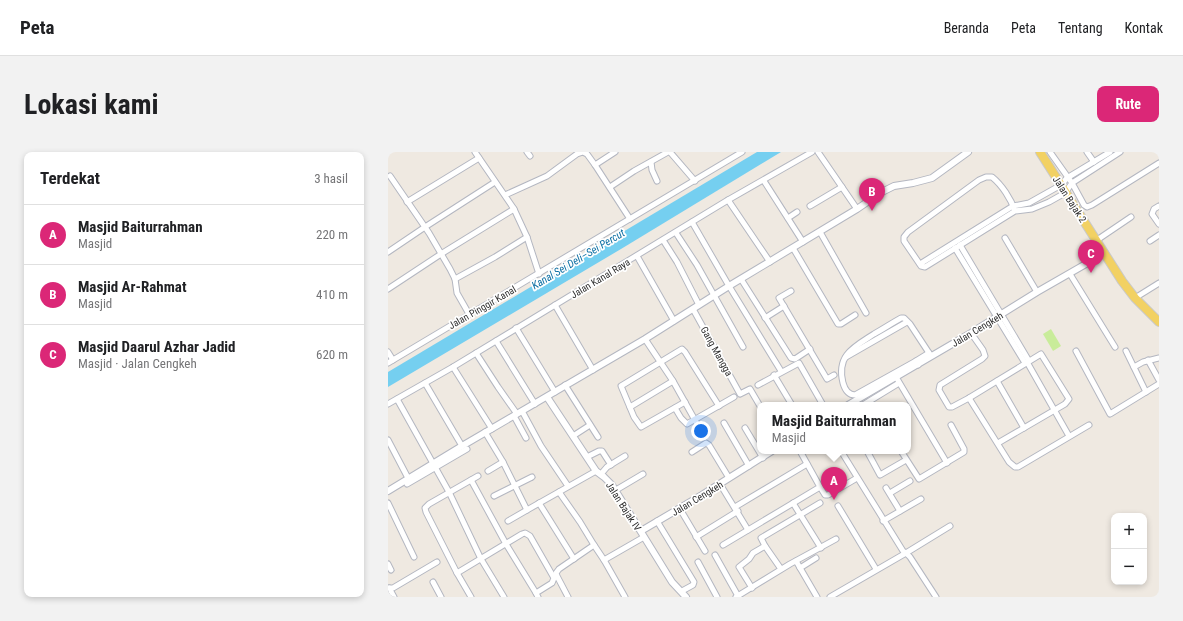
<!DOCTYPE html>
<html lang="id">
<head>
<meta charset="utf-8">
<style>
	body { margin:0; font-family:"Roboto Condensed",sans-serif; background:#f2f2f2; color:#202124 }
	.controls { position:absolute; right:12px; bottom:12px; display:grid; overflow:hidden; border-radius:8px; box-shadow:0 2px 6px #0003 }
	.controls button { width:36px; height:36px; display:grid; place-items:center; padding:0; border:0; border-bottom:1px solid #e0e0e0; background:#fff; color:#202124; font:20px sans-serif }
	.you { position:absolute; left:313px; top:279px; width:14px; height:14px; margin:-10px; border:3px solid #fff; border-radius:50%; background:#1a73e8; box-shadow:0 0 0 6px #1a73e833 }
	.badge { display:grid; place-items:center; width:26px; height:26px; border-radius:50%; background:#db2777; color:#fff; font-size:13px; font-weight:700 }
	.pin { position:absolute; translate:-50% -33px; filter:drop-shadow(0 1px 2px #0008) }
	.pin::after { content:''; position:absolute; top:21px; width:14px; height:12px; background:inherit; clip-path:polygon(0 0,100% 0,50% 100%) }
	.popup { position:absolute; left:369px; top:250px; width:154px; height:52px; box-sizing:border-box; display:grid; place-content:center; border-radius:8px; background:#fff; filter:drop-shadow(0 1px 3px #0005); font-size:13px; white-space:nowrap; color:#757577 }
	.popup b { font-size:15px; color:#202124 }
	.popup::after { content:''; position:absolute; left:50%; top:100%; margin-left:-8px; border:8px solid transparent; border-top-color:#fff }
	.list { margin:0; padding:0; list-style:none }
	h2 { display:flex; justify-content:space-between; align-items:center; height:52px; margin:0; padding:0 16px; font-size:17px }
	h2 small { font-size:13px; font-weight:400; color:#757577 }
	.list li { display:grid; grid-template-columns:26px 1fr auto; gap:12px; align-items:center; box-sizing:border-box; height:60px; padding:0 16px; border-top:1px solid #e0e0e0 }
	.list b { display:block; font-size:15px; white-space:nowrap }
	.list p { margin:0; font-size:13px; white-space:nowrap; color:#757577 }
	.list em { font-size:13px; font-style:normal; color:#757577 }
	.map { position:relative; flex:none; width:771px; height:445px; overflow:hidden; border-radius:8px }
	header { display:flex; align-items:center; gap:24px; box-sizing:border-box; height:56px; padding:0 20px; background:#fff; border-bottom:1px solid #e0e0e0 }
	header strong { font-size:19px }
	nav { display:flex; gap:22px; margin-inline-start:auto; font-size:14px }
	.intro { display:flex; align-items:center; justify-content:space-between; box-sizing:border-box; height:96px; padding:0 24px }
	h1 { margin:0; font-size:28px }
	.button { padding:10px 18px; border-radius:8px; background:#db2777; color:#fff; font-size:14px; font-weight:700 }
	main { display:flex; gap:24px; padding:0 24px }
	aside { flex:1; background:#fff; border-radius:8px; box-shadow:0 2px 6px #0003 }
	.map>svg:first-child { display:block }
	.pitch { fill:#c9ec9a }
	.water { fill:#75cff0 }
	.lines { fill:none; stroke-linecap:round; stroke-linejoin:round }
	.minor-casing { stroke:#b4b7c1; stroke-width:7 }
	.tertiary-casing { stroke:#b4b7c1; stroke-width:8 }
	.primary-casing { stroke:#c9c9c9; stroke-width:10 }
	.minor { stroke:#fff; stroke-width:5 }
	.tertiary { stroke:#fff; stroke-width:6 }
	.primary { stroke:#f2d163; stroke-width:8 }
	.labels { text-anchor:middle; stroke-width:3.5; stroke-linejoin:round; paint-order:stroke }
	.street-label { font-size:10px; fill:#2e2e2e; stroke:#fff }
	.water-label { font-size:11px; font-style:italic; fill:#0d6fa3; stroke:#fff }
</style>
</head>
<body>
<header>
<strong>Peta</strong>
<nav><a>Beranda</a><a>Peta</a><a>Tentang</a><a>Kontak</a></nav>
</header>
<div class="intro"><h1>Lokasi kami</h1><a class="button">Rute</a></div>
<main>
<aside>
<h2>Terdekat<small>3 hasil</small></h2>
<ul class="list">
<li><span class="badge">A</span><div><b>Masjid Baiturrahman</b><p>Masjid</p></div><em>220 m</em></li>
<li><span class="badge">B</span><div><b>Masjid Ar-Rahmat</b><p>Masjid</p></div><em>410 m</em></li>
<li><span class="badge">C</span><div><b>Masjid Daarul Azhar Jadid</b><p>Masjid · Jalan Cengkeh</p></div><em>620 m</em></li>
</ul>
</aside>
<div class="map">
<svg width="771" height="445" viewBox="0 0 771 445">
	<rect width="100%" height="100%" fill="#efe9e1"/>
	<path class="pitch" d="M663,177L673,194L665,199L655,182Z"/>
	<path class="water" d="M369,0H393L233,97L0,235V220Z"/>
	<g class="lines">
		<g class="minor-casing">
			<g id="minor">
				<path d="M87,0L126,57L139,85L151,122"/>
				<path d="M139,0L142,4"/>
				<path d="M282,0L307,29"/>
				<path d="M430,0L469,57"/>
				<path d="M662,0L684,31L696,53L699,55L704,53L771,11"/>
				<path d="M699,0L706,10"/>
				<path d="M263,10L264,18L269,29"/>
				<path d="M207,13L227,0"/>
				<path d="M2,24L41,81L62,117L67,127L69,141L81,162"/>
				<path d="M376,29L415,90"/>
				<path d="M222,35L246,19L280,0"/>
				<path d="M117,43L159,24L189,2L195,0L199,2L207,13L242,67"/>
				<path d="M340,48L382,110"/>
				<path d="M19,50L91,6"/>
				<path d="M422,54L454,35"/>
				<path d="M771,54L766,57L764,62L771,72"/>
				<path d="M627,59C623,47 614,33 604,25H598L591,28L520,80L516,85V89L533,114L537,115L627,59L644,57L661,50L677,41L684,31L732,0"/>
				<path d="M400,66L409,60"/>
				<path d="M304,70L341,134L393,219"/>
				<path d="M432,80L478,161"/>
				<path d="M288,81L309,113L355,195"/>
				<path d="M617,86L649,140"/>
				<path d="M275,88L289,110L311,153"/>
				<path d="M709,88L743,65"/>
				<path d="M762,89L771,83"/>
				<path d="M572,93L641,209"/>
				<path d="M405,96L450,172H453L467,163"/>
				<path d="M567,96L637,211"/>
				<path d="M0,100L37,75L107,30"/>
				<path d="M249,104L286,169"/>
				<path d="M532,112L625,54L641,51L673,33L679,26L722,0"/>
				<path d="M682,122L727,195"/>
				<path d="M67,127L107,105L139,85"/>
				<path d="M353,127L403,206L407,207L422,197"/>
				<path d="M0,137L53,102L126,57"/>
				<path d="M403,139L391,146L439,227L446,223"/>
				<path d="M747,146L771,131"/>
				<path d="M167,153L205,218"/>
				<path d="M305,157L352,242L362,237L372,254"/>
				<path d="M377,166L396,154"/>
				<path d="M128,176L167,240"/>
				<path d="M583,181L595,198L597,204L594,207L552,233L551,238L561,255H564L581,246L653,202L681,247L677,252L610,291"/>
				<path d="M257,187L285,229L312,277"/>
				<path d="M108,189L147,252"/>
				<path d="M688,199L722,262L771,232"/>
				<path d="M738,199L758,240"/>
				<path d="M0,200L5,208"/>
				<path d="M88,201L110,235L129,262"/>
				<path d="M458,205L519,170"/>
				<path d="M760,208L771,228"/>
				<path d="M528,209L541,201"/>
				<path d="M639,210L681,284"/>
				<path d="M0,211L354,0"/>
				<path d="M530,213L528,209L467,243C460,243 457,238 455,231C448,203 466,195 486,182C495,177 504,171 513,166H516L522,172L543,204"/>
				<path d="M65,215L104,277"/>
				<path d="M746,215L755,210L771,206"/>
				<path d="M386,223L404,253"/>
				<path d="M508,225L559,311"/>
				<path d="M609,229L636,276"/>
				<path d="M37,231L74,294"/>
				<path d="M177,233L210,285"/>
				<path d="M370,233L411,211L435,253"/>
				<path d="M581,246L621,310L627,315H630L701,273"/>
				<path d="M9,247L61,340L93,407L116,445"/>
				<path d="M297,250L253,275L246,265L233,234L294,197L297,200L331,254"/>
				<path d="M0,252L65,215L340,48L424,0"/>
				<path d="M475,253L511,231"/>
				<path d="M242,255L285,229"/>
				<path d="M287,256L293,266L299,272L346,245"/>
				<path d="M134,259L153,294L180,334"/>
				<path d="M126,264L138,286"/>
				<path d="M336,271L361,314"/>
				<path d="M357,276L375,306"/>
				<path d="M97,280L115,310"/>
				<path d="M185,284L202,273"/>
				<path d="M0,288L20,326"/>
				<path d="M453,299L515,399L518,401L562,374"/>
				<path d="M479,299L492,323L518,308"/>
				<path d="M513,299L531,327L576,300V297L563,273"/>
				<path d="M304,300L318,291L321,293L341,326"/>
				<path d="M199,305L211,299H214L223,313"/>
				<path d="M100,319L115,310L139,358L208,319"/>
				<path d="M213,322L219,315L237,304"/>
				<path d="M83,328L118,392L148,441"/>
				<path d="M19,332L79,297"/>
				<path d="M332,332L360,378"/>
				<path d="M432,335L437,343H440L469,326"/>
				<path d="M498,336L512,359"/>
				<path d="M228,338L255,322"/>
				<path d="M171,340L192,370L206,393"/>
				<path d="M502,341L522,329"/>
				<path d="M106,344L144,325"/>
				<path d="M0,351L26,405"/>
				<path d="M151,351L186,407"/>
				<path d="M405,351L433,396"/>
				<path d="M450,354L488,417"/>
				<path d="M347,355L419,312"/>
				<path d="M292,357L317,399"/>
				<path d="M120,369L139,358"/>
				<path d="M269,369L306,430L305,433L294,439"/>
				<path d="M495,369L533,347"/>
				<path d="M308,385L350,359"/>
				<path d="M335,393L432,335L412,299"/>
				<path d="M327,403L350,444"/>
				<path d="M216,408L237,445"/>
				<path d="M408,409L429,445"/>
				<path d="M310,410L329,445"/>
				<path d="M0,412L3,418"/>
				<path d="M412,416L428,406"/>
				<path d="M393,417L377,394L373,386L432,351"/>
				<path d="M69,421L38,360L37,356L41,352L90,324"/>
				<path d="M45,430L53,445"/>
				<path d="M1,436H5L49,410"/>
				<path d="M1,436L6,445"/>
				<path d="M364,436L351,415L361,407L365,401L377,394"/>
				<path d="M83,445L69,421L134,382L137,381L142,384L166,426L164,431L148,441L150,445"/>
				<path d="M180,445L169,424L168,421L171,417L206,393L216,408L256,385"/>
				<path d="M348,445L402,412L448,387"/>
				<path d="M442,445L518,401L522,405L548,445"/>
			</g>
		</g>
		<g class="tertiary-casing">
			<g id="tertiary">
				<path d="M159,245L208,319L216,325L224,333L284,430L298,445"/>
				<path d="M460,253L583,181L649,140L717,101"/>
				<path d="M0,339L74,294L257,187L341,134L469,57L494,40L506,34L525,31L544,26L580,0"/>
				<path d="M253,379L314,343L384,299"/>
			</g>
		</g>
		<g class="primary-casing">
			<path id="primary" d="M652,0L734,129L747,146L771,170"/>
		</g>
		<use href="#minor" class="minor"/>
		<use href="#tertiary" class="tertiary"/>
		<use href="#primary" class="primary"/>
	</g>
	<g class="labels">
		<g class="street-label">
			<text transform="translate(682 47) rotate(57)" y="4">Jalan Bajak 2</text>
			<text transform="translate(212 126) rotate(-31)" y="4">Jalan Kanal Raya</text>
			<text transform="translate(94 155) rotate(-30)" y="4">Jalan Pinggir Kanal</text>
			<text transform="translate(589 177) rotate(-31)" y="4">Jalan Cengkeh</text>
			<text transform="translate(329 199) rotate(61)" y="4">Gang Mangga</text>
			<text transform="translate(309 346) rotate(-31)" y="4">Jalan Cengkeh</text>
			<text transform="translate(236 354) rotate(57)" y="4">Jalan Bajak IV</text>
		</g>
		<g class="water-label">
			<text transform="translate(190 107) rotate(-31)" y="4">Kanal Sei Deli–Sei Percut</text>
		</g>
	</g>
</svg>
<div class="controls">
<button>+</button>
<button>−</button>
</div>
<div class="you"></div>
<div class="pin badge" style="left:446px;top:348px">A</div>
<div class="popup"><b>Masjid Baiturrahman</b>Masjid</div>
<div class="pin badge" style="left:484px;top:59px">B</div>
<div class="pin badge" style="left:703px;top:121px">C</div>
</div>
</main>
</body>
</html>
